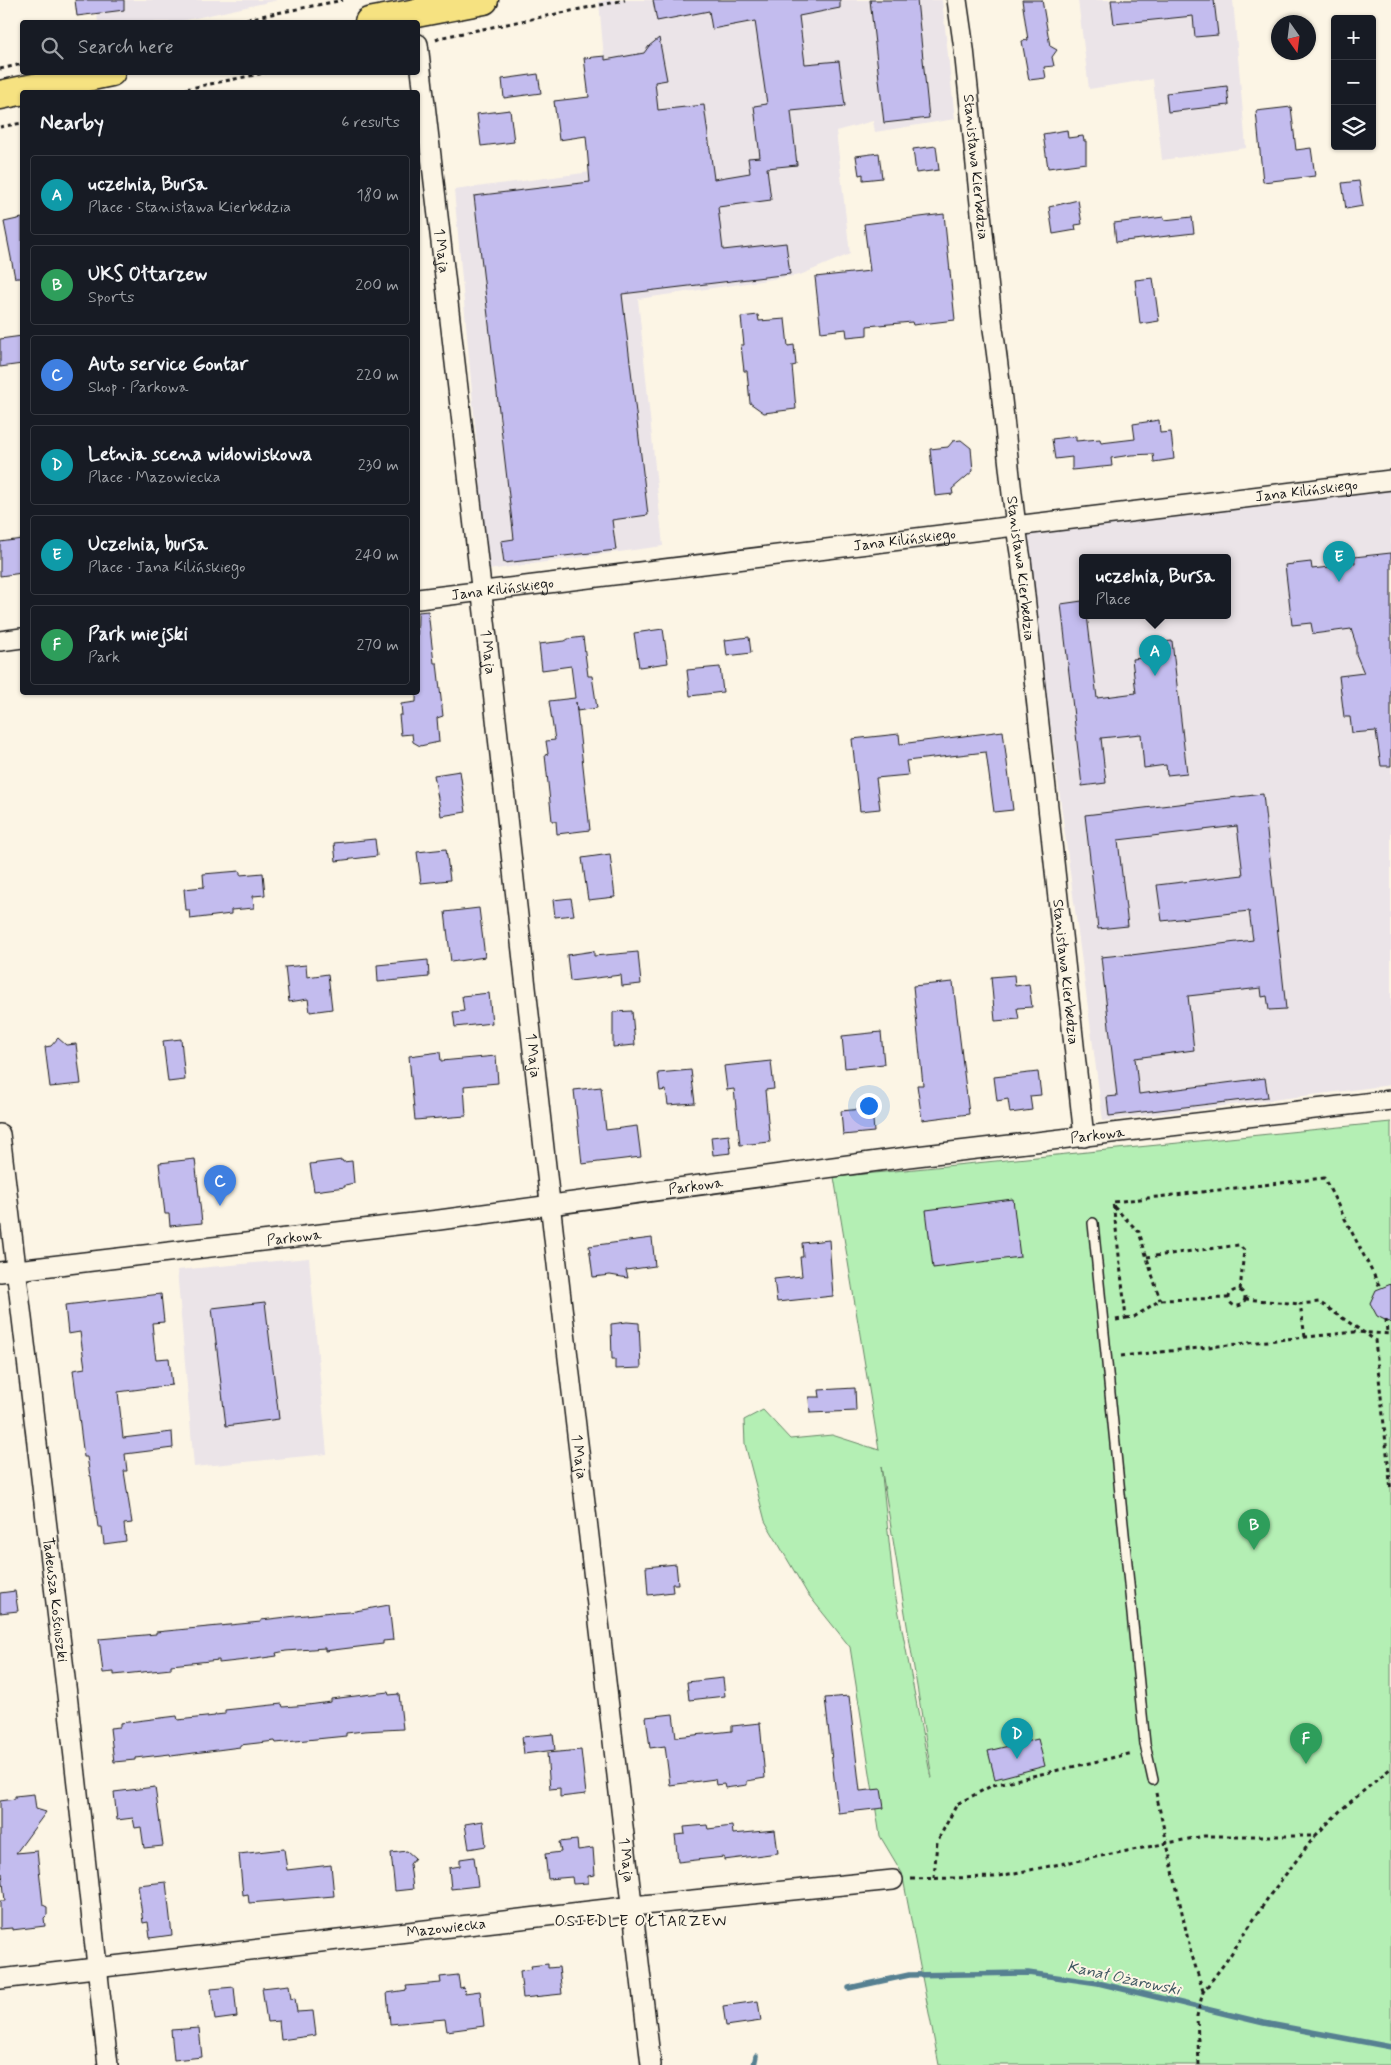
<!DOCTYPE html>
<html lang="en">
<head>
<meta charset="utf-8">
<style>
	body { margin:0; font-family:Mynerve,sans-serif; background:#242831; color:#f1f3f6 }
	.controls { position:absolute; right:15px; top:15px; display:grid; overflow:hidden; border-radius:5px; box-shadow:0 1px 4px #0004 }
	.controls button { width:45px; height:45px; display:grid; place-items:center; padding:0; border:0; border-bottom:1px solid #363941; background:#171b24; color:#f1f3f6; font:25px sans-serif }
	.compass { position:absolute; left:1271px; top:15px; width:45px; height:45px; border-radius:50%; background:#171b24; box-shadow:0 1px 4px #0004; rotate:166deg }
	.you { position:absolute; left:868px; top:1105px; width:18px; height:18px; margin:-12px; border:4px solid #fff; border-radius:50%; background:#1a73e8; box-shadow:0 0 0 8px #1a73e833 }
	.badge { display:grid; place-items:center; width:32px; height:32px; border-radius:50%; background:#ea580c; color:#fff; font-size:16px; font-weight:700 }
	.pin { position:absolute; translate:-50% -41px; filter:drop-shadow(0 1px 2px #0008) }
	.pin::after { content:''; position:absolute; top:26px; width:18px; height:15px; background:inherit; clip-path:polygon(0 0,100% 0,50% 100%) }
	.popup { position:absolute; left:1079px; top:554px; width:152px; height:65px; box-sizing:border-box; display:grid; place-content:center; border-radius:5px; background:#171b24; filter:drop-shadow(0 1px 4px #0005); font-size:16px; white-space:nowrap; color:#9ea1a6 }
	.popup b { font-size:19px; color:#f1f3f6 }
	.popup::after { content:''; position:absolute; left:50%; top:100%; margin-left:-10px; border:10px solid transparent; border-top-color:#171b24 }
	.list { margin:0; padding:0; list-style:none }
	h2 { display:flex; justify-content:space-between; align-items:center; height:65px; margin:0; padding:0 20px; font-size:21px }
	h2 small { font-size:16px; font-weight:400; color:#9ea1a6 }
	.list li { display:grid; grid-template-columns:32px 1fr auto; gap:15px; align-items:center; box-sizing:border-box; height:80px; margin:0 10px 10px; padding:0 10px; border:1px solid #363941; border-radius:5px }
	.list b { display:block; font-size:19px; white-space:nowrap }
	.list p { margin:0; font-size:16px; white-space:nowrap; color:#9ea1a6 }
	.list em { font-size:16px; font-style:normal; color:#9ea1a6 }
	.icon { flex:none; width:28px; height:28px; fill:none; stroke:currentColor; stroke-width:2; stroke-linecap:round; stroke-linejoin:round }
	.map { position:relative; flex:none; width:1391px; height:2065px; overflow:hidden }
	.search { position:absolute; background:#171b24; box-shadow:0 1px 4px #0004; left:20px; top:20px; width:400px; height:55px; display:flex; align-items:center; gap:12px; box-sizing:border-box; padding:0 18px; border-radius:5px; color:#9ea1a6; font-size:19px }
	.panel { position:absolute; background:#171b24; box-shadow:0 1px 4px #0004; left:20px; top:90px; width:400px; height:605px; border-radius:5px }
	.map>svg:first-child { display:block }
	.built { fill:#ebe4e8; fill-rule:evenodd }
	.green { fill:#b4efb4; stroke:#688668; fill-rule:evenodd }
	.lines { fill:none; stroke-linecap:round; stroke-linejoin:round }
	.stream { stroke:#578091; stroke-width:5.5 }
	.building { fill:#c3bcee; stroke:#1c1c1c }
	.service-casing { stroke:#1c1c1c; stroke-width:12 }
	.minor-casing { stroke:#1c1c1c; stroke-width:22 }
	.primary-casing { stroke:#1c1c1c; stroke-width:31 }
	.path { stroke:#1c1c1c; stroke-width:3; stroke-dasharray:4 4; stroke-linecap:butt }
	.service { stroke:#fcf5e5; stroke-width:9 }
	.minor { stroke:#fcf5e5; stroke-width:19 }
	.primary { stroke:#f6e281; stroke-width:28 }
	.labels { text-anchor:middle; stroke-width:4; stroke-linejoin:round; paint-order:stroke }
	.street-label { font-size:15px; fill:#1c1c1c; stroke:#fcf5e5 }
	.neighbourhood-label { font-size:16px; letter-spacing:1px; fill:#1c1c1c; stroke:#fcf5e5 }
	.water-label { font-size:16px; font-style:italic; fill:#3e5660; stroke:#fcf5e5 }
</style>
</head>
<body>
<div class="map">
<svg width="1391" height="2065" viewBox="0 0 1391 2065">
	<rect width="100%" height="100%" fill="#fcf5e5"/>
	<filter id="ink" filterUnits="userSpaceOnUse"><feTurbulence type="fractalNoise" baseFrequency=".02" numOctaves="2"/><feDisplacementMap in="SourceGraphic" scale="10" xChannelSelector="R" yChannelSelector="G"/><feConvolveMatrix kernelMatrix="1 2 1 2 8 2 1 2 1" color-interpolation-filters="sRGB"/></filter>
	<g filter="url(#ink)">
		<g class="built">
			<path d="M95,0H278L177,22H98Z"/>
			<path d="M607,0H942L955,119L875,132L873,121L836,131L850,254L800,275L638,299L663,546L488,570L454,190L614,169L599,2Z"/>
			<path d="M1078,0H1233L1246,148L1162,160L1153,79L1089,89Z"/>
			<path d="M1391,487V1085L1103,1121L1025,533ZM1082,557H1228V615H1082Z"/>
			<path d="M309,1258L327,1454L194,1467L177,1270Z"/>
		</g>
		<path class="green" d="M1391,1122V2065H939L902,1873L880,1836L850,1647L807,1593L765,1521L745,1444L744,1420L763,1410L790,1439L832,1435L879,1450L834,1177ZM881,1466L932,1778H931L894,1588Z"/>
		<g class="lines">
			<g class="stream">
				<path d="M849,1988L909,1975L1028,1973L1098,1983L1264,2023L1391,2047"/>
				<path d="M754,2065L756,2056"/>
			</g>
		</g>
		<g class="building">
			<path d="M75,0H124V10L77,16Z"/>
			<path d="M653,0H840V8L799,16L805,64L839,61L845,106L791,111L797,165L767,168L771,200L718,207L723,250L786,243L790,274L622,294L648,515L612,520L616,550L504,563L501,541L514,539L474,196L590,182L586,136L559,140L554,101L589,97L584,58L605,56V60L644,53L649,46L659,38L667,80L655,82L658,110L704,105L714,179L750,173L748,158L760,157L754,106L767,104L755,21L712,29L709,11L657,21Z"/>
			<path d="M870,0H917L929,118L884,123Z"/>
			<path d="M1022,0H1042L1050,46L1057,50L1052,57L1054,66L1044,67L1046,78L1029,80L1022,41L1028,40Z"/>
			<path d="M1111,0H1214L1218,35L1195,37L1193,16L1114,24Z"/>
			<path d="M538,74L541,93L504,98L502,79Z"/>
			<path d="M1227,86L1229,105L1168,112L1166,93Z"/>
			<path d="M1291,107L1296,150L1311,148L1315,176L1263,182L1256,111Z"/>
			<path d="M510,110L514,142L481,146L477,114Z"/>
			<path d="M1067,130L1068,138L1083,136L1084,141H1086V163L1048,168L1043,134Z"/>
			<path d="M936,146L939,170L916,173L913,149Z"/>
			<path d="M879,153L882,178L863,180V174L859,175L856,156Z"/>
			<path d="M1359,181L1363,206L1346,209L1342,183Z"/>
			<path d="M1078,200L1082,224L1075,225L1076,230L1053,234L1049,207Z"/>
			<path d="M944,214L955,320L913,325L912,322L867,326V335L847,337L846,329L821,332L815,277L870,271L864,224Z"/>
			<path d="M1164,217V220L1192,217L1194,233L1116,242L1114,223Z"/>
			<path d="M22,218V278H15L4,222Z"/>
			<path d="M1153,278L1159,321L1140,324L1135,280Z"/>
			<path d="M758,315L759,321L785,319L788,346L794,345L796,365L792,366L796,409L764,413L750,403L747,371H744L741,345H744L741,317Z"/>
			<path d="M22,336V364L0,367V339Z"/>
			<path d="M1159,420L1160,433L1171,432L1174,459L1154,462L1153,454L1131,455L1111,458L1112,466L1072,470V457L1055,459L1052,439L1076,436V441L1100,439L1101,443L1135,439L1133,424Z"/>
			<path d="M961,440L971,448L973,471L952,489L953,494L935,496L930,449L948,447L953,441Z"/>
			<path d="M22,539V573L0,576V542Z"/>
			<path d="M1391,553V766H1381L1376,731L1352,733L1350,717H1344L1339,676L1364,673L1356,654V644L1351,629L1313,634L1311,623L1292,625L1285,565L1311,562L1312,569L1355,564L1354,557Z"/>
			<path d="M1082,601V615H1087L1097,698L1136,693L1132,659L1156,657L1154,643L1172,641L1187,773L1167,775L1166,765L1144,768L1141,734L1101,738L1106,783L1082,786L1061,604Z"/>
			<path d="M428,611L434,663H437L443,716L437,718L439,742L420,746L413,742L412,734L401,735L399,715H402L401,704L416,702L418,612Z"/>
			<path d="M663,629L668,663L639,667L634,633Z"/>
			<path d="M583,637L588,676H592L597,708L577,711L576,702L590,830L557,834L556,821H552L545,755L548,754L546,741L555,740L549,701L575,698L571,666L542,670L539,644L565,641L568,639Z"/>
			<path d="M749,637L751,653L727,656L725,640Z"/>
			<path d="M720,667L723,692L690,696L687,670Z"/>
			<path d="M1003,731L1013,810L994,812L986,752L906,761L908,775L876,778L880,809L860,811L852,739L899,734L900,744Z"/>
			<path d="M460,771L466,812L441,816L434,775Z"/>
			<path d="M1263,794L1286,1009L1269,1010L1267,996L1262,997L1261,988L1188,996L1194,1050L1135,1058L1139,1094L1265,1078L1268,1097L1109,1116L1107,1097L1117,1096L1101,957L1131,954V955L1253,940L1249,911L1162,921L1157,885L1243,875L1237,826L1118,840L1128,926L1098,929L1085,815Z"/>
			<path d="M375,839L377,856L336,861L334,843Z"/>
			<path d="M446,849L450,880L421,883L417,852Z"/>
			<path d="M610,854L615,897L588,900L582,858Z"/>
			<path d="M240,871V875L263,873L265,895L253,896L254,908L231,910V914L190,919L189,910H186L184,889L204,887L203,874Z"/>
			<path d="M571,898L574,915L555,917L553,900Z"/>
			<path d="M479,908L485,957L451,962L445,912Z"/>
			<path d="M594,951V956L638,952L641,984L622,986L621,975L570,981L567,955Z"/>
			<path d="M428,960L429,977L378,982L377,965Z"/>
			<path d="M306,965L307,977L328,974L332,1009L310,1012L308,999L289,1002L285,967Z"/>
			<path d="M1014,975L1015,986L1029,984L1032,1007L1017,1008L1019,1019L995,1021L991,977Z"/>
			<path d="M953,982L969,1114L922,1120L917,1085H923L913,986Z"/>
			<path d="M489,993L492,1023L455,1027L453,1012L464,1011L462,996Z"/>
			<path d="M632,1011L635,1045L613,1047V1012Z"/>
			<path d="M881,1032L884,1064L845,1068L842,1036Z"/>
			<path d="M58,1038L66,1045L76,1044L81,1084L50,1087L45,1047L51,1046Z"/>
			<path d="M181,1039L185,1080L168,1082L163,1041Z"/>
			<path d="M440,1052L441,1061L496,1056L498,1083L464,1086L466,1116L415,1120L409,1056Z"/>
			<path d="M771,1061L774,1089L765,1090L770,1142L740,1145L734,1089L727,1090L724,1066Z"/>
			<path d="M691,1070L695,1103L668,1105L666,1090L660,1091L658,1073Z"/>
			<path d="M1038,1072L1041,1095L1030,1096L1032,1110L1010,1113L1008,1099L997,1101L994,1077Z"/>
			<path d="M601,1087L606,1130L637,1126L641,1157L582,1164L574,1090Z"/>
			<path d="M872,1108L874,1132L843,1135L841,1111Z"/>
			<path d="M729,1135L731,1153L713,1155L711,1137Z"/>
			<path d="M195,1159L202,1223L170,1226L169,1214H165L159,1163Z"/>
			<path d="M342,1160L343,1162L352,1161L354,1183L345,1185V1187L314,1191L310,1164Z"/>
			<path d="M1013,1199L1020,1257L933,1268L926,1210Z"/>
			<path d="M652,1238L655,1266L626,1270L628,1278L610,1275L593,1277L589,1246Z"/>
			<path d="M829,1240L833,1296L777,1302L774,1279L802,1276L800,1257H803L802,1243Z"/>
			<path d="M1391,1284V1323L1377,1316L1370,1303L1376,1290Z"/>
			<path d="M161,1294L164,1322L152,1323L155,1353L156,1359L169,1358L172,1385L118,1392L123,1438L172,1432L173,1448L125,1454L127,1471H124L132,1523L124,1524L126,1541L104,1544L102,1527H98L91,1476H90L87,1457H84L73,1370L85,1368L80,1332L68,1334L65,1305Z"/>
			<path d="M265,1302L279,1419L226,1426L212,1308Z"/>
			<path d="M627,1322L639,1323L641,1368L615,1369V1359H612L611,1324Z"/>
			<path d="M855,1388L856,1411L810,1413L809,1397H820L819,1390Z"/>
			<path d="M676,1564L678,1584H672L673,1592L648,1595L646,1567Z"/>
			<path d="M15,1591L18,1611L0,1613V1593Z"/>
			<path d="M389,1605L393,1640L383,1641V1644L325,1651V1648L286,1651L276,1653L277,1656L255,1659L219,1663V1660L171,1665V1669L114,1675V1672L103,1673L99,1639L156,1634V1632L261,1622V1620L332,1612L333,1613L350,1612Z"/>
			<path d="M723,1678L725,1696L689,1700L687,1682Z"/>
			<path d="M388,1692L389,1695L399,1694L403,1729L364,1731L346,1733V1736L276,1743L275,1741L258,1743L240,1745V1747L171,1756L170,1754L135,1758V1760L114,1762L110,1728L120,1727V1723L177,1716L178,1720L215,1716V1715L225,1714V1710L282,1704L283,1707L308,1705L331,1702V1699Z"/>
			<path d="M849,1696L860,1791L881,1789L884,1808L838,1813L825,1698Z"/>
			<path d="M673,1714L676,1737L732,1731V1726L760,1723L765,1778L747,1781V1785L725,1788L724,1784L716,1785L715,1779L670,1785L665,1746L650,1748L646,1717Z"/>
			<path d="M553,1734L555,1750L524,1754L522,1737Z"/>
			<path d="M1038,1739L1045,1766L995,1779L988,1751Z"/>
			<path d="M581,1750L586,1794L560,1797V1788L550,1789L547,1753Z"/>
			<path d="M155,1787L163,1846L144,1848L141,1827L135,1828L133,1818L117,1820L114,1792Z"/>
			<path d="M34,1794L36,1809L46,1812L16,1853L37,1851L43,1905L47,1907V1915L44,1918L45,1926L12,1930V1928L0,1929V1901H5L2,1873L0,1875V1801L15,1799V1796Z"/>
			<path d="M483,1821L486,1846L469,1849L465,1824Z"/>
			<path d="M707,1825L708,1829L732,1826L733,1834L775,1830L778,1853L724,1860V1857L678,1862L675,1835L685,1834L684,1827Z"/>
			<path d="M577,1840L578,1850L593,1848L595,1875L588,1876V1883L573,1884L572,1877L548,1879L545,1854L561,1852L559,1842Z"/>
			<path d="M284,1849L287,1870L331,1865L334,1896L249,1903L248,1894L243,1895L239,1854Z"/>
			<path d="M407,1851L415,1858L410,1864L413,1889L395,1891L391,1853Z"/>
			<path d="M474,1857L478,1886L451,1889L449,1868L460,1866V1859Z"/>
			<path d="M166,1882L172,1935L150,1938L148,1922L143,1923L138,1885Z"/>
			<path d="M548,1964V1968L559,1967L562,1994L523,1998L520,1971L532,1969L531,1966Z"/>
			<path d="M458,1975L460,1988L464,1987L465,1993L480,1991L484,2026L447,2031L445,2019L390,2024L387,1993L407,1990L406,1986L441,1983L440,1977Z"/>
			<path d="M289,1985L291,1999L295,1998L297,2012L313,2011L316,2035L281,2040L279,2021L267,2022L262,1988Z"/>
			<path d="M234,1987L237,2017L215,2020L211,1989Z"/>
			<path d="M758,2001L761,2021L726,2026L723,2006Z"/>
			<path d="M199,2028L202,2057L174,2060L171,2030Z"/>
		</g>
		<g class="lines">
			<g class="service-casing">
				<path id="service" d="M1093,1223L1145,1744L1153,1780"/>
			</g>
			<g class="minor-casing">
				<g id="minor">
					<path id="s1" d="M957,0L964,49L993,329C1005,405 1008,483 1021,559L1084,1137"/>
					<path id="s2" d="M418,44L488,647L555,1247L651,2065"/>
					<path id="s3" d="M418,599L1391,480"/>
					<path d="M0,641L22,638"/>
					<path id="s4" d="M0,1134L68,1703L108,2065"/>
					<path id="s5" d="M0,1272L439,1220L908,1157L1391,1100"/>
					<path id="s6" d="M0,1979L633,1906L893,1880"/>
				</g>
			</g>
			<g class="primary-casing">
				<g id="primary">
					<path d="M369,22L484,0"/>
					<path d="M0,95L111,72"/>
				</g>
			</g>
			<g class="path">
				<path d="M231,22L343,0"/>
				<path d="M436,40L443,37L625,0"/>
				<path d="M0,69L22,64"/>
				<path d="M171,92L269,72"/>
				<path d="M0,127L22,123"/>
				<path d="M1114,1207L1139,1232L1160,1300"/>
				<path d="M1147,1257L1239,1245L1244,1250L1240,1291"/>
				<circle cx="1237" cy="1298" r="8"/>
				<path d="M1245,1299L1300,1304"/>
				<path d="M1126,1318L1134,1317L1160,1300L1229,1298"/>
				<path d="M1386,1319L1387,1334"/>
				<path d="M1116,1320L1126,1318L1113,1202L1324,1178L1380,1287"/>
				<path d="M1305,1337L1300,1304L1319,1302L1375,1340L1391,1491"/>
				<path d="M1121,1356L1355,1332L1391,1334"/>
				<path d="M1156,1793L1190,1949L1203,1991"/>
				<path d="M934,1878L937,1842L957,1804L993,1785L1133,1753"/>
				<path d="M911,1879L994,1877L1204,1836H1315L1342,1809L1391,1768"/>
				<path d="M1199,2065L1197,2016L1203,1992L1227,1960L1270,1895L1315,1836"/>
			</g>
			<use href="#service" class="service"/>
			<use href="#minor" class="minor"/>
			<use href="#primary" class="primary"/>
		</g>
	</g>
	<g class="labels">
		<g class="street-label">
			<text dy="5" stroke="none"><textPath href="#s1" startOffset="168">Stanisława Kierbedzia</textPath></text>
			<text dy="5" stroke="none"><textPath href="#s2" startOffset="208">1 Maja</textPath></text>
			<text dy="5" stroke="none"><textPath href="#s3" startOffset="895">Jana Kilińskiego</textPath></text>
			<text dy="5" stroke="none"><textPath href="#s3" startOffset="490">Jana Kilińskiego</textPath></text>
			<text dy="5" stroke="none"><textPath href="#s1" startOffset="572">Stanisława Kierbedzia</textPath></text>
			<text dy="5" stroke="none"><textPath href="#s3" startOffset="85">Jana Kilińskiego</textPath></text>
			<text dy="5" stroke="none"><textPath href="#s2" startOffset="612">1 Maja</textPath></text>
			<text dy="5" stroke="none"><textPath href="#s1" startOffset="978">Stanisława Kierbedzia</textPath></text>
			<text dy="5" stroke="none"><textPath href="#s2" startOffset="1018">1 Maja</textPath></text>
			<text dy="5" stroke="none"><textPath href="#s5" startOffset="1106">Parkowa</textPath></text>
			<text dy="5" stroke="none"><textPath href="#s5" startOffset="701">Parkowa</textPath></text>
			<text dy="5" stroke="none"><textPath href="#s5" startOffset="296">Parkowa</textPath></text>
			<text dy="5" stroke="none"><textPath href="#s2" startOffset="1422">1 Maja</textPath></text>
			<text dy="5" stroke="none"><textPath href="#s4" startOffset="469">Tadeusza Kościuszki</textPath></text>
			<text dy="5" stroke="none"><textPath href="#s2" startOffset="1828">1 Maja</textPath></text>
			<text dy="5" stroke="none"><textPath href="#s6" startOffset="449">Mazowiecka</textPath></text>
		</g>
		<g class="neighbourhood-label">
			<text x="641" y="1926">OSIEDLE OŁTARZEW</text>
		</g>
		<g class="water-label">
			<text transform="translate(1124 1977) rotate(12)" y="6">Kanał Ożarowski</text>
		</g>
	</g>
</svg>
<div class="controls">
<button>+</button>
<button>−</button>
<button><svg class="icon" aria-label="layers" viewBox="0 0 24 24"><path d="M12 4l9 5-9 5-9-5zM3 14l9 5 9-5"/></svg></button>
</div>
<svg class="compass" viewBox="-18 -18 36 36"><path d="M0-13l5 13h-10z" fill="#e53935"/><path d="M0 13l5-13h-10z" fill="#9ea1a6"/></svg>
<div class="you"></div>
<div class="pin badge" style="left:1155px;top:676px;background:#0f9aa8">A</div>
<div class="popup"><b>uczelnia, Bursa</b>Place</div>
<div class="pin badge" style="left:1254px;top:1550px;background:#2e9e5b">B</div>
<div class="pin badge" style="left:220px;top:1206px;background:#3f7fe0">C</div>
<div class="pin badge" style="left:1017px;top:1759px;background:#0f9aa8">D</div>
<div class="pin badge" style="left:1339px;top:582px;background:#0f9aa8">E</div>
<div class="pin badge" style="left:1306px;top:1764px;background:#2e9e5b">F</div>
<div class="search"><svg class="icon" aria-label="search" viewBox="0 0 24 24"><circle cx="10" cy="10" r="6"/><path d="M15 15l6 6"/></svg>Search here</div>
<section class="panel">
<h2>Nearby<small>6 results</small></h2>
<ul class="list">
<li><span class="badge" style="background:#0f9aa8">A</span><div><b>uczelnia, Bursa</b><p>Place · Stanisława Kierbedzia</p></div><em>180 m</em></li>
<li><span class="badge" style="background:#2e9e5b">B</span><div><b>UKS Ołtarzew</b><p>Sports</p></div><em>200 m</em></li>
<li><span class="badge" style="background:#3f7fe0">C</span><div><b>Auto service Gontar</b><p>Shop · Parkowa</p></div><em>220 m</em></li>
<li><span class="badge" style="background:#0f9aa8">D</span><div><b>Letnia scena widowiskowa</b><p>Place · Mazowiecka</p></div><em>230 m</em></li>
<li><span class="badge" style="background:#0f9aa8">E</span><div><b>Uczelnia, bursa</b><p>Place · Jana Kilińskiego</p></div><em>240 m</em></li>
<li><span class="badge" style="background:#2e9e5b">F</span><div><b>Park miejski</b><p>Park</p></div><em>270 m</em></li>
</ul>
</section>
</div>
</body>
</html>
